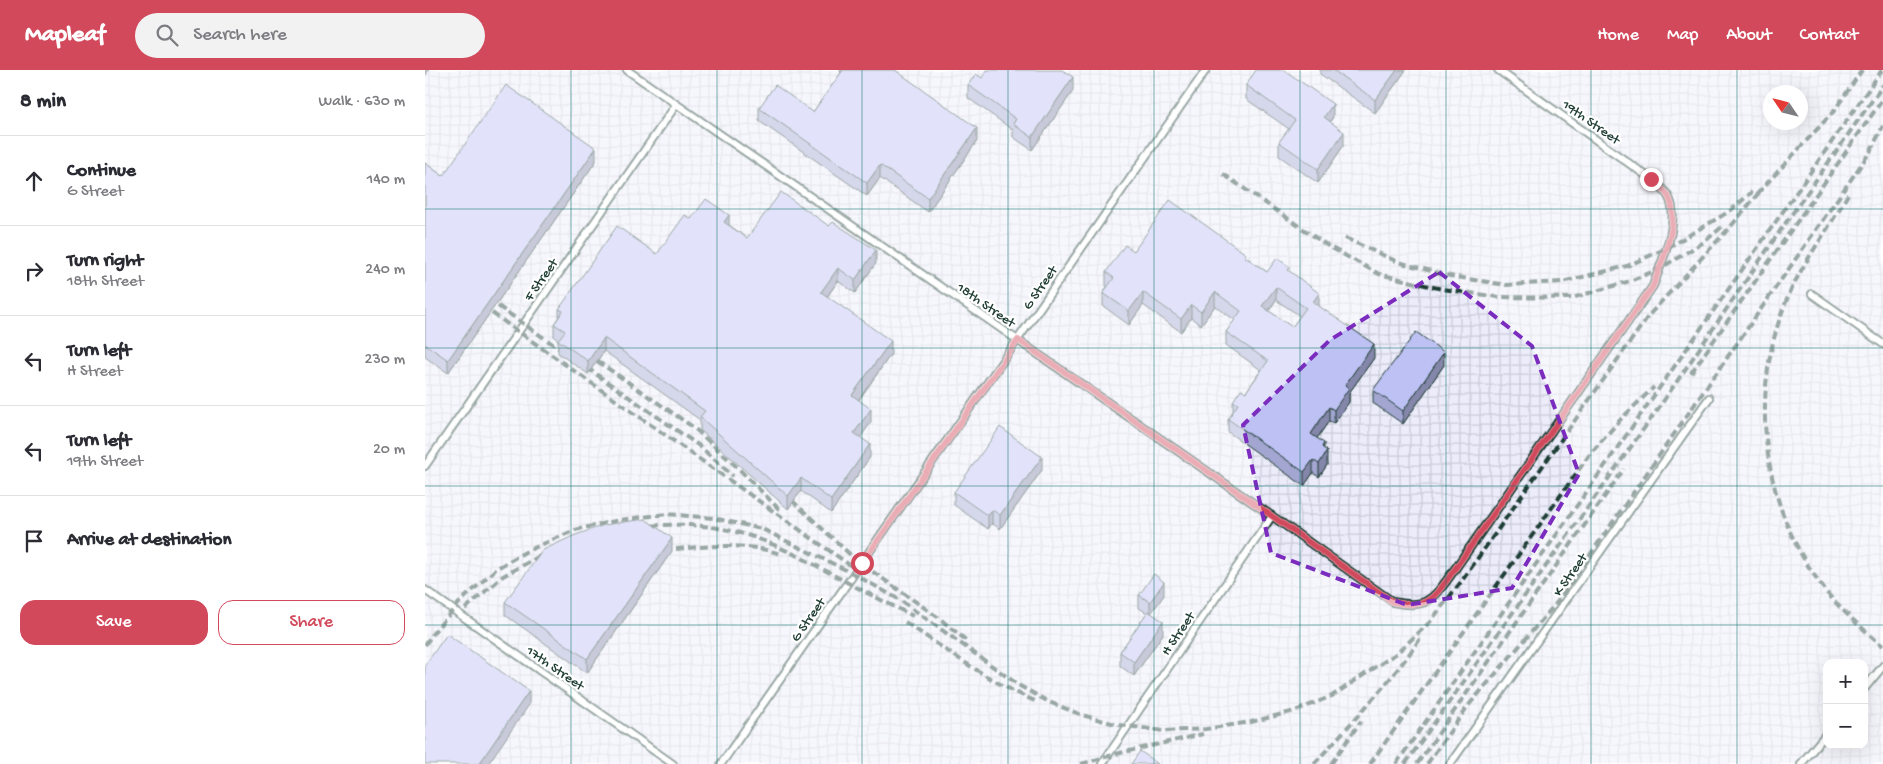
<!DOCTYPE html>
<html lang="en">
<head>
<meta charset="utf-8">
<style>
	body { margin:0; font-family:"Gochi Hand",sans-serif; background:#f2f2f3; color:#2b2b33 }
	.controls { position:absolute; right:15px; bottom:15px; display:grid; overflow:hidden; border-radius:10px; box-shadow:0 5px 20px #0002 }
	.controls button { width:45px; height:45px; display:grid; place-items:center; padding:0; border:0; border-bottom:1px solid #e1e1e2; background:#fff; color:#2b2b33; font:25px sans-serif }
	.compass { position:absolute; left:1338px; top:15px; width:45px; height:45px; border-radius:50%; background:#fff; box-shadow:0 5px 20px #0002; rotate:305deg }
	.stop { position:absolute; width:15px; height:15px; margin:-11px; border:4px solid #d1495b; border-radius:50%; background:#fff }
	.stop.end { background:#d1495b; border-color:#fff; box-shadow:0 1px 5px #0008 }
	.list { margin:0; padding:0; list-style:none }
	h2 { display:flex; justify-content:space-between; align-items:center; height:65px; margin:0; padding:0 20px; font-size:21px }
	h2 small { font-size:16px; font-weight:400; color:#7c7c81 }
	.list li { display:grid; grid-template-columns:32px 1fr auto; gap:15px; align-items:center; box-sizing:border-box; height:90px; padding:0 20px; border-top:1px solid #e1e1e2 }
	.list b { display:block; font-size:19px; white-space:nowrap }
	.list p { margin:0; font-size:16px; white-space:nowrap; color:#7c7c81 }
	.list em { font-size:16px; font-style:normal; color:#7c7c81 }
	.actions { display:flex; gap:10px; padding:15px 20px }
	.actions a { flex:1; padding:11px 0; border:1px solid #d1495b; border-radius:15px; text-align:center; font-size:18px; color:#d1495b }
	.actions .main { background:#d1495b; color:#fff }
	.icon { flex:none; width:28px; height:28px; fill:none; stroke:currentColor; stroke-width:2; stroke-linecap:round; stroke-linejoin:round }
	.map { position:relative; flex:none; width:1458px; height:694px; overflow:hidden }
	header { display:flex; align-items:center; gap:30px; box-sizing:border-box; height:70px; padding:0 25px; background:#d1495b; color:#fff }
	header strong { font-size:24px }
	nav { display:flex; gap:28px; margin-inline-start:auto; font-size:18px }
	.search { width:350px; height:45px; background:#f2f2f3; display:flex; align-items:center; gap:12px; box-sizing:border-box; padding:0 18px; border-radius:28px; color:#7c7c81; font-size:19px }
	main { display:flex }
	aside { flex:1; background:#fff }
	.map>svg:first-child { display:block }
	.industrial { fill:url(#industrial-grid); fill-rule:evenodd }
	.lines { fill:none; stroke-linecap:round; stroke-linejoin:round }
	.service-casing { stroke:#1f3d34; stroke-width:10 }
	.service { stroke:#fff; stroke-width:6 }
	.rail { stroke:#1f3d34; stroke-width:4; stroke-dasharray:8 4; stroke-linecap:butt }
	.wall { fill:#a3a6d1; stroke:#1f3d34; fill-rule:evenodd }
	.shaded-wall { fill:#8587aa; stroke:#1f3d34 }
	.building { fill:#bec1f3; stroke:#1f3d34; fill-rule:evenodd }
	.route { stroke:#d1495b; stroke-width:6 }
	.marked { fill:none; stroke:#7b2cbf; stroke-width:4; stroke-dasharray:10 6; stroke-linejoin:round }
	.grid { fill:none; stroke:#0f766e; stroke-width:1; stroke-opacity:0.55 }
	.labels { text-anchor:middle; stroke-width:4.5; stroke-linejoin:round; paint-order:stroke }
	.street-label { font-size:14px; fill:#1f3d34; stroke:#fff }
</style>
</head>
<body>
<header>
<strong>Mapleaf</strong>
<div class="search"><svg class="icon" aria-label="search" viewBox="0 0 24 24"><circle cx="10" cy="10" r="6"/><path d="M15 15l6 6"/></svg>Search here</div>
<nav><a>Home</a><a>Map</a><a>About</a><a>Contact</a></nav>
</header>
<main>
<aside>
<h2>8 min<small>Walk · 630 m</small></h2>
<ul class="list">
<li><svg class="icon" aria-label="ahead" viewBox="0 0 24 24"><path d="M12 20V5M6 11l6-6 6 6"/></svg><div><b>Continue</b><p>G Street</p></div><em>140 m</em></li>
<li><svg class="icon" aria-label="right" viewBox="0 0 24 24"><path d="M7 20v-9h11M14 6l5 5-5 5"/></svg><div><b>Turn right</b><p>18th Street</p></div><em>240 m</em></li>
<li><svg class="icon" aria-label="left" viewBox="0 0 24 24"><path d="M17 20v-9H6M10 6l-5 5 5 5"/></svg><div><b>Turn left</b><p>H Street</p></div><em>230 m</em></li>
<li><svg class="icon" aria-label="left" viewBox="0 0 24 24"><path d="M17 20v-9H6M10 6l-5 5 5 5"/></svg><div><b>Turn left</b><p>19th Street</p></div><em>20 m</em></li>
<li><svg class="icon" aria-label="arrive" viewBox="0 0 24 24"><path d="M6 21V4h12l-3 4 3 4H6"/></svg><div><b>Arrive at destination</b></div></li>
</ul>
<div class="actions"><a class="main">Save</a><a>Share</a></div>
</aside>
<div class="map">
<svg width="1458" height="694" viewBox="0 0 1458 694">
	<defs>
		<pattern id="industrial-grid" width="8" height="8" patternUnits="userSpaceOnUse" patternTransform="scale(1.25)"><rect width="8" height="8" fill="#ececfb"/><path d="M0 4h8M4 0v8" fill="none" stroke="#cacbd8"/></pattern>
	</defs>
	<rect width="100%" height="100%" fill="#fff"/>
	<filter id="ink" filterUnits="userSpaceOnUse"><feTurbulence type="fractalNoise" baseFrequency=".02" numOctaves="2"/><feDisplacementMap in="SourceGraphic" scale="10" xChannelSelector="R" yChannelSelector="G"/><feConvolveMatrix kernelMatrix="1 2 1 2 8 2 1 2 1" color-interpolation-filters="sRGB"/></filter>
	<g filter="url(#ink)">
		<path class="industrial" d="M0,0H1458V694H0ZM1346,22H1376V52H1346ZM1402,593H1439V675H1402Z"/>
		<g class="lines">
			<g class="service-casing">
				<g id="service">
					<path d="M202,0L847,446L968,532C1000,539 1007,531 1025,506L1228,216C1236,193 1257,149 1243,126C1239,119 1231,114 1226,109L1073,0"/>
					<path d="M1387,224L1458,274"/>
					<path d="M0,396L251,35"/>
					<path d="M0,520L248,694"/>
					<path d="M1439,619L1458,596"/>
					<path d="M296,694L781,0"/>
					<path d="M677,694L847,446"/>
					<path d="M1025,694L1284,328"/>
					<path d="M1376,694L1402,663"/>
				</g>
			</g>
			<use href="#service" class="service"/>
			<g class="rail">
				<path d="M798,104L903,176L954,204L1017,219L1074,227L1147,228L1205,211L1234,199L1279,172L1298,156"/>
				<path d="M1332,124L1409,41L1437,0"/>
				<path d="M1423,124C1406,156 1383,185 1367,218C1323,312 1333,428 1394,512C1411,537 1436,557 1458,576"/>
				<path d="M920,168L973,192L1025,206L1081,215L1137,212L1202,196L1242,178L1305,141L1327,122"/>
				<path d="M73,236L273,375L308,406"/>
				<path d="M67,243L429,498"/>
				<path d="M162,284L268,357L312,397L357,442"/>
				<path d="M1266,303L1458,29"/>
				<path d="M358,422L431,490L514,548L542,571"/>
				<path d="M215,457C244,453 279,454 307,461C346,470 381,490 416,509C440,522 464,534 488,546"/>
				<path d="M251,479C287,476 323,472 358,485"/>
				<path d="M40,539L78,506L124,481"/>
				<path d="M480,552C523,581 563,611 610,631"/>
				<path d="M0,575L8,563L35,532L72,498L102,481L150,460L194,450L242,444L288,448L337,459L429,504L475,530L595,616L624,632L657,645L694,655L740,661L781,659L826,652L870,641L907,626L972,583L1005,552L1036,512L1224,245L1307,155L1337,119"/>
				<path d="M656,694L691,684L778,664"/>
				<path d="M889,694C926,653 966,612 997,566"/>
				<path d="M906,694L936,651"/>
				<path d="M945,694L1165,384L1196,349L1229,317"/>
				<path d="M971,694L1457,0"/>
				<path d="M980,694L1235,336L1355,161L1458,15"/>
				<path d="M992,694L1199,399"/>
				<path d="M1002,694L1043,636L1133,531L1445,82L1458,56"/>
			</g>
		</g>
		<g class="wall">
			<path d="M415,0H470L552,71L503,142L455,108L442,126L334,51V38L388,42L416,3Z"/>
			<path d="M895,0H981L950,43L895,4Z"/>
			<path d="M557,8L648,21L607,80L588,67V60L543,28V15Z"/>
			<path d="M821,15L908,47L905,52L919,75L893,113L854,86V72L864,59L821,29Z"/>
			<path d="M171,91L23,303L0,287V93L18,106Z"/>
			<path d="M266,149L304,155L322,168L451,193L430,223L413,211L402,227L466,284L434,330L446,352L435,368L445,387L406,443L376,421L363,439L275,360V350L179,281L163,304L133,283V270L129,267V254L134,246V239L232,184Z"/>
			<path d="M709,181L821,187L842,202H865L894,236L949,288L924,323V332L909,353L904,351L892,368L899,379L902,395L894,407L888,403L879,416L803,362V349L808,341V331L821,322L836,300L801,275V262L810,250L790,236L776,255L766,248L756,262L718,235L704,255L678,236V223L682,217L681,215V202ZM851,230L875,246L867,257L844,241Z"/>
			<path d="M1019,295L978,354L948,333V320Z"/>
			<path d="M617,400L575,459L567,453L563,459L529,435V422Z"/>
			<path d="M247,481L162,603L80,545V532Z"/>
			<path d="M714,525H739L726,543L738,564L709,606L695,596V582L722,543L714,538Z"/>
		</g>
		<g class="shaded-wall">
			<path d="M0,0H4L0,6Z"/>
			<path d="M972,0H981L950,43V30Z"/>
			<path d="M648,7V21L607,80V67Z"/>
			<path d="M908,34V47L899,61V47Z"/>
			<path d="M552,58V71L503,142V128Z"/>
			<path d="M919,62V75L893,113V99Z"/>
			<path d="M171,78V91L23,303V290Z"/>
			<path d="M455,95V108L442,126V113Z"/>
			<path d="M304,145V159L299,152Z"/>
			<path d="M451,180V193L430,223V210Z"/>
			<path d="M413,198V211L396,235V222Z"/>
			<path d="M851,217V230L837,249V236Z"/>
			<path d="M718,222V235L704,255V241Z"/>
			<path d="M790,222V236L776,255V242Z"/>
			<path d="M894,223V236L888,232Z"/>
			<path d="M766,235V248L756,262V249Z"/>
			<path d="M179,268V281L163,304V291Z"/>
			<path d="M466,271V284L427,339V325Z"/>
			<path d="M949,274V288L924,323V332L909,353V340L920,315Z"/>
			<path d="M1019,282V295L978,354V341Z"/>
			<path d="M904,337V351L886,377V364Z"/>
			<path d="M446,339V352L429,377V363Z"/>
			<path d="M899,373V386L902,381V395L894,407V394L897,377Z"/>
			<path d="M445,374V387L406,443V430Z"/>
			<path d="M617,387V400L575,459V445Z"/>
			<path d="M888,390V403L879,416V402Z"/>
			<path d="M376,408V421L363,439V426Z"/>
			<path d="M567,440V453L563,459V446Z"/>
			<path d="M247,468V481L162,603V589Z"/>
			<path d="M739,512V525L725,545V532Z"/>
			<path d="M738,551V564L709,606V592Z"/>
			<path d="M104,621V635L63,694H54Z"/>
		</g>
		<g class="building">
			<path d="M418,0H470L552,58L503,128L455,95L442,113L334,38L350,15L388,42Z"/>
			<path d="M562,0H637L648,7L607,67L588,54L591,49L543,15L551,4L557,8Z"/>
			<path d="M831,0H859L908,34L899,47L919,62L893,99L854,72L870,50L821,15Z"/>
			<path d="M908,0H972L950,30Z"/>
			<path d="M81,15L171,78L23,290L0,274V93L18,106Z"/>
			<path d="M356,122L404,156L408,152L451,180L430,210L413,198L396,222L466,271L427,325L446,339L429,363L445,374L406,430L376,408L363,426L275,347L280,341L179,268L163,291L133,270L140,261L129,254L138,241L134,239L192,156L232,184L260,145L266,149L281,129L304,145L299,152L322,168Z"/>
			<path d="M745,130L821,184L819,186L842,202L852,188L865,197L863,200L894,223L888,232L949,274L920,315L924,318L909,340L904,337L886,364L899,373L897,377L902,381L894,394L888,390L879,402L803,349L813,334L808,331L816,319L821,322L843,291L801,262L816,241L790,222L776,242L766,235L756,249L718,222L704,241L678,223L689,208L681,202L700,175L709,181ZM851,217L881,238L867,257L837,236Z"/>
			<path d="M991,262L1019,282L978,341L948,320Z"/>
			<path d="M575,357L617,387L575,445L567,440L563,446L529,422Z"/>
			<path d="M220,449L247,468L162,589L80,532L118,480L148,466L179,455Z"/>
			<path d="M729,504L739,512L725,532L714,525Z"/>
			<path d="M723,541L738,551L709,592L695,582Z"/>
			<path d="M22,564L104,621L54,694H0V595Z"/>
			<path d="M715,681L733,694H706Z"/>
		</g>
	</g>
	<g class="lines" filter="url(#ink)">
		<path class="route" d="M437,493L593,270L847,446L968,532C1000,539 1007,531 1025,506L1228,216C1236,193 1257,149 1243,126C1239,119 1232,114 1226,109"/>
	</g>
	<path d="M0 0H1458V694H0ZM1014,202L1107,276L1154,404L1087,518L982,535L846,483L818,355L905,270Z" fill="#fff" fill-opacity=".55" fill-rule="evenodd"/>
	<path class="marked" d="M1014,202L1107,276L1154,404L1087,518L982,535L846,483L818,355L905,270Z"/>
	<path class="grid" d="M146,0V694M292,0V694M437,0V694M583,0V694M729,0V694M875,0V694M1021,0V694M1166,0V694M1312,0V694M0,139H1458M0,278H1458M0,416H1458M0,555H1458"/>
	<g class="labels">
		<g class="street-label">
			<text transform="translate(1167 51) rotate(35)" y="5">19th Street</text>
			<text transform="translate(115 209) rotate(-55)" y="5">F Street</text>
			<text transform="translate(614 217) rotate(-55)" y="5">G Street</text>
			<text transform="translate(562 234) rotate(35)" y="5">18th Street</text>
			<text transform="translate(1144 504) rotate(-55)" y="5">K Street</text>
			<text transform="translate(382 549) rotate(-55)" y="5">G Street</text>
			<text transform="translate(752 563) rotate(-56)" y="5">H Street</text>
			<text transform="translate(131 597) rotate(35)" y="5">17th Street</text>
		</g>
	</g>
</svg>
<div class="controls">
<button>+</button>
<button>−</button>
</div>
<svg class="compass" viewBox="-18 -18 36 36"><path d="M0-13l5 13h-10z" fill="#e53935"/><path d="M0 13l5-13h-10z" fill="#7c7c81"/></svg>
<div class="stop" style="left:437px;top:493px"></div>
<div class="stop end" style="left:1226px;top:109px"></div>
</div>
</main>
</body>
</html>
